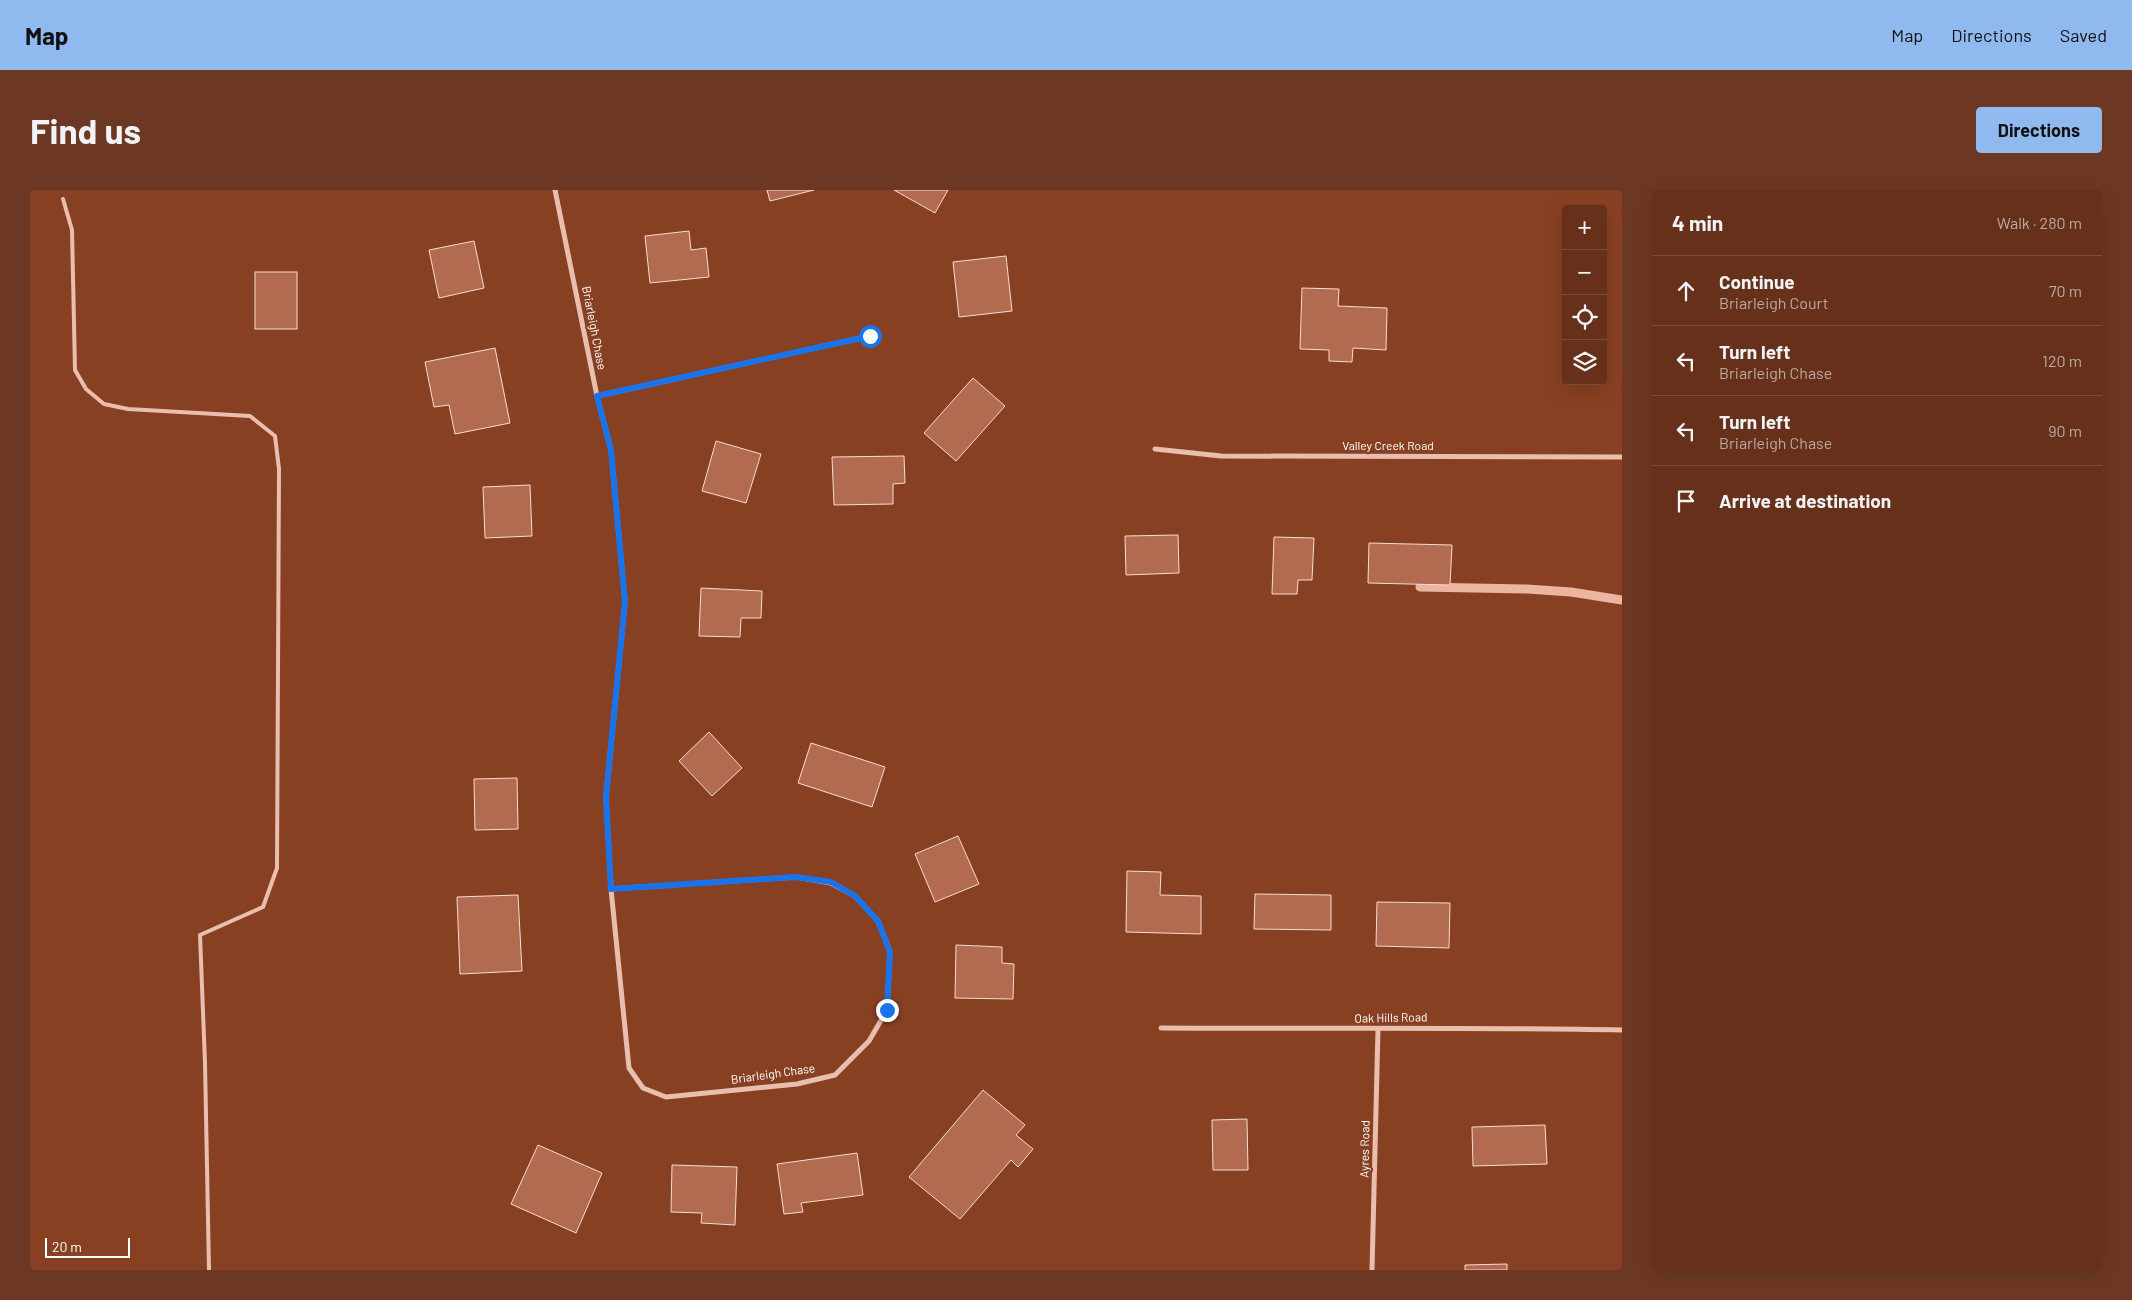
<!DOCTYPE html>
<html lang="en">
<head>
<meta charset="utf-8">
<style>
	body { margin:0; font-family:Barlow,sans-serif; background:#6c3823; color:#f1f3f6 }
	.controls { position:absolute; right:15px; top:15px; display:grid; overflow:hidden; border-radius:5px; box-shadow:0 5px 20px #0002 }
	.controls button { width:45px; height:45px; display:grid; place-items:center; padding:0; border:0; border-bottom:1px solid #794b39; background:#66301a; color:#f1f3f6; font:25px sans-serif }
	.scale { position:absolute; left:15px; bottom:12px; width:85px; box-sizing:border-box; padding-left:5px; border:2px solid #fff; border-top:0; font-size:14px; line-height:18px; white-space:nowrap; color:#fff; -webkit-text-stroke:4px #884023; paint-order:stroke }
	.stop { position:absolute; width:15px; height:15px; margin:-11px; border:4px solid #1a73e8; border-radius:50%; background:#fff }
	.stop.end { background:#1a73e8; border-color:#fff; box-shadow:0 1px 5px #0008 }
	.list { margin:0; padding:0; list-style:none }
	h2 { display:flex; justify-content:space-between; align-items:center; height:65px; margin:0; padding:0 20px; font-size:21px }
	h2 small { font-size:16px; font-weight:400; color:#bca9a2 }
	.list li { display:grid; grid-template-columns:32px 1fr auto; gap:15px; align-items:center; box-sizing:border-box; height:70px; padding:0 20px; border-top:1px solid #794b39 }
	.list b { display:block; font-size:19px; white-space:nowrap }
	.list p { margin:0; font-size:16px; white-space:nowrap; color:#bca9a2 }
	.list em { font-size:16px; font-style:normal; color:#bca9a2 }
	.icon { flex:none; width:28px; height:28px; fill:none; stroke:currentColor; stroke-width:2; stroke-linecap:round; stroke-linejoin:round }
	.map { position:relative; flex:none; width:1592px; height:1080px; overflow:hidden; border-radius:5px }
	header { display:flex; align-items:center; gap:30px; box-sizing:border-box; height:70px; padding:0 25px; background:#90b9f0; color:#111 }
	header strong { font-size:24px }
	nav { display:flex; gap:28px; margin-inline-start:auto; font-size:18px }
	.intro { display:flex; align-items:center; justify-content:space-between; box-sizing:border-box; height:120px; padding:0 30px }
	h1 { margin:0; font-size:35px }
	.button { padding:12px 22px; border-radius:5px; background:#90b9f0; color:#111; font-size:18px; font-weight:700 }
	main { display:flex; gap:30px; padding:0 30px }
	aside { flex:1; background:#66301a; border-radius:5px; box-shadow:0 5px 20px #0002 }
	.map>svg:first-child { display:block }
	.lines { fill:none; stroke-linecap:round; stroke-linejoin:round }
	.stream { stroke:#ebb5a2; stroke-width:9 }
	.building { fill:#b26a50; stroke:#f7dcd2 }
	.lane { stroke:#eabeae; stroke-width:4 }
	.street { stroke:#eabeae; stroke-width:5 }
	.route { stroke:#1a73e8; stroke-width:6 }
	.labels { text-anchor:middle; stroke-width:4.5; stroke-linejoin:round; paint-order:stroke }
	.street-label { font-size:12px; fill:#fff; stroke:#884023 }
</style>
</head>
<body>
<header>
<strong>Map</strong>
<nav><a>Map</a><a>Directions</a><a>Saved</a></nav>
</header>
<div class="intro"><h1>Find us</h1><a class="button">Directions</a></div>
<main>
<div class="map">
<svg width="1592" height="1080" viewBox="0 0 1592 1080">
	<rect width="100%" height="100%" fill="#884023"/>
	<g class="lines">
		<path class="stream" d="M1390,397L1497,399L1541,402L1592,410"/>
	</g>
	<g class="building">
		<path d="M737,0H784L740,11Z"/>
		<path d="M864,0H918L905,23Z"/>
		<path d="M659,41L661,60L676,58L679,87L620,93L615,46Z"/>
		<path d="M444,51L454,98L409,108L399,60Z"/>
		<path d="M976,66L982,121L929,127L923,72Z"/>
		<rect x="225" y="82" width="42" height="57"/>
		<path d="M1272,98L1309,99L1308,116L1357,118L1356,160L1323,158L1322,172L1299,171V160L1270,159Z"/>
		<path d="M465,158L480,233L425,244L419,215L404,217L395,172Z"/>
		<path d="M943,188L975,216L926,271L894,243Z"/>
		<path d="M686,251L731,264L716,313L672,301Z"/>
		<path d="M874,266L875,293L863,294V314L804,315L802,267Z"/>
		<path d="M500,295L502,346L455,348L453,297Z"/>
		<path d="M1148,345L1149,383L1096,385L1095,346Z"/>
		<path d="M1244,347L1284,348L1282,390H1268L1267,404H1242Z"/>
		<path d="M1339,353L1422,355L1420,395L1338,393Z"/>
		<path d="M671,398L732,401L731,428H711L710,447L669,446Z"/>
		<path d="M679,542L712,578L682,606L649,571Z"/>
		<path d="M781,553L855,577L842,617L768,593Z"/>
		<path d="M487,588L488,639L445,640L444,589Z"/>
		<path d="M928,646L949,694L905,712L885,664Z"/>
		<path d="M1097,681L1131,682L1130,705L1171,706V744L1096,742Z"/>
		<path d="M1225,704L1301,705V740L1224,739Z"/>
		<path d="M488,705L492,781L430,784L427,707Z"/>
		<path d="M1347,712L1420,713L1419,758L1346,756Z"/>
		<path d="M926,755L972,757V773L984,774L983,809L925,808Z"/>
		<path d="M953,900L995,935L986,945L1003,959L988,977L981,970L930,1029L879,987Z"/>
		<path d="M1217,929L1218,980H1183L1182,930Z"/>
		<path d="M1515,935L1517,974L1443,976L1442,937Z"/>
		<path d="M508,955L572,983L546,1043L481,1014Z"/>
		<path d="M827,963L833,1005L771,1013L773,1022L754,1024L747,974Z"/>
		<path d="M642,975L707,977L705,1035L671,1033L672,1023L641,1022Z"/>
		<path d="M1477,1074V1080H1435V1075Z"/>
	</g>
	<g class="lines">
		<path class="lane" d="M33,9L42,40L45,180L56,199L74,214L98,219L220,226L245,246L249,279L247,678L233,717L170,745L175,873L179,1080"/>
		<g class="street">
			<path d="M525,0L567,206L581,260L595,412L576,607L581,699L599,878L613,898L636,907L767,894L805,885L839,851L857,820L860,762L848,731L825,706L801,693L766,687L581,699"/>
			<path d="M567,206L840,146"/>
			<path d="M1125,259L1191,266L1592,267"/>
			<path d="M1131,838C1285,839 1438,837 1592,840"/>
			<path d="M1342,1080L1348,839"/>
		</g>
	</g>
	<g class="lines">
		<path class="route" d="M840,146L567,206L581,260L595,412L576,607L581,699L766,687L801,692L825,706L848,731L860,762L857,820"/>
	</g>
	<g class="labels">
		<g class="street-label">
			<text transform="translate(564 138) rotate(79)" y="4">Briarleigh Chase</text>
			<text x="1358" y="260">Valley Creek Road</text>
			<text transform="translate(1361 828) rotate(-1)" y="4">Oak Hills Road</text>
			<text transform="translate(743 884) rotate(-8)" y="4">Briarleigh Chase</text>
			<text transform="translate(1335 959) rotate(-89)" y="4">Ayres Road</text>
		</g>
	</g>
</svg>
<div class="controls">
<button>+</button>
<button>−</button>
<button><svg class="icon" aria-label="locate" viewBox="0 0 24 24"><circle cx="12" cy="12" r="6"/><path d="M12 2v4M12 18v4M2 12h4M18 12h4"/></svg></button>
<button><svg class="icon" aria-label="layers" viewBox="0 0 24 24"><path d="M12 4l9 5-9 5-9-5zM3 14l9 5 9-5"/></svg></button>
</div>
<div class="scale">20 m</div>
<div class="stop" style="left:840px;top:146px"></div>
<div class="stop end" style="left:857px;top:820px"></div>
</div>
<aside>
<h2>4 min<small>Walk · 280 m</small></h2>
<ul class="list">
<li><svg class="icon" aria-label="ahead" viewBox="0 0 24 24"><path d="M12 20V5M6 11l6-6 6 6"/></svg><div><b>Continue</b><p>Briarleigh Court</p></div><em>70 m</em></li>
<li><svg class="icon" aria-label="left" viewBox="0 0 24 24"><path d="M17 20v-9H6M10 6l-5 5 5 5"/></svg><div><b>Turn left</b><p>Briarleigh Chase</p></div><em>120 m</em></li>
<li><svg class="icon" aria-label="left" viewBox="0 0 24 24"><path d="M17 20v-9H6M10 6l-5 5 5 5"/></svg><div><b>Turn left</b><p>Briarleigh Chase</p></div><em>90 m</em></li>
<li><svg class="icon" aria-label="arrive" viewBox="0 0 24 24"><path d="M6 21V4h12l-3 4 3 4H6"/></svg><div><b>Arrive at destination</b></div></li>
</ul>
</aside>
</main>
</body>
</html>
